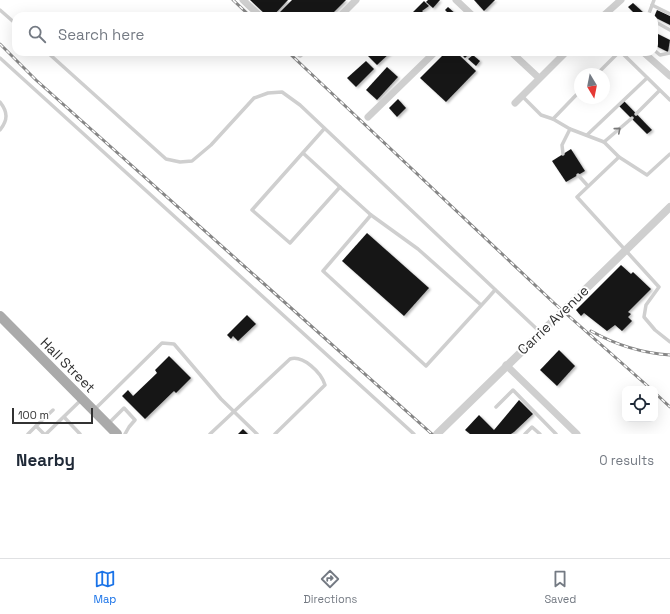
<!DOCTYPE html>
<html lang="en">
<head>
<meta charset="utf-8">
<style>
	body { margin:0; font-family:"Space Grotesk",sans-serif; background:#f6f6f7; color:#1f2937 }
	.controls { position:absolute; right:12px; bottom:12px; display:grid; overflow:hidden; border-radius:8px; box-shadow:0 4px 16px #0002 }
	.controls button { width:36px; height:36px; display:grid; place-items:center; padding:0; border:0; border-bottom:1px solid #e0e1e3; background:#fff; color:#1f2937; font:20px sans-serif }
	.compass { position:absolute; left:574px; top:68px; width:36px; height:36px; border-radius:50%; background:#fff; box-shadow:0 4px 16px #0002; rotate:170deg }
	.scale { position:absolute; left:12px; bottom:10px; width:81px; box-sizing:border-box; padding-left:4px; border:2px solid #323232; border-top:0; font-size:11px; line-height:14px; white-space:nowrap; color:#323232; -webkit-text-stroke:3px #fff; paint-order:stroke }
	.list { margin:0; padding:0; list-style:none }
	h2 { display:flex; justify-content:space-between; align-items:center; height:52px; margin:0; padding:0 16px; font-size:17px }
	h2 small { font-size:13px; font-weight:400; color:#747a83 }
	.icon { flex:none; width:22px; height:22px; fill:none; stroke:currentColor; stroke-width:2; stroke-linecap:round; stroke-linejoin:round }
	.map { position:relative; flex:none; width:670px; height:434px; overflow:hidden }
	.search { position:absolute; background:#fff; box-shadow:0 4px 16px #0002; left:12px; right:12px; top:12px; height:44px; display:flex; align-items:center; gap:10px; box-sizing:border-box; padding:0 14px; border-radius:12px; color:#747a83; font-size:15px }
	.sheet { height:124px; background:#fff }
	nav { display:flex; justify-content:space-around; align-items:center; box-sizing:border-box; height:56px; border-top:1px solid #e0e1e3; background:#fff; font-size:11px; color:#747a83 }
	nav a { display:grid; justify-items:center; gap:2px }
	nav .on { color:#1a73e8 }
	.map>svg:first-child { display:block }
	.building { fill:#191919; filter:url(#shadow) }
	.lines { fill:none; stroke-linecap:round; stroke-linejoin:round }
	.service { stroke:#cfcfcf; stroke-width:3.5 }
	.minor { stroke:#cfcfcf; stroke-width:7 }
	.tertiary { stroke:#cfcfcf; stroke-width:8 }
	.primary { stroke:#aaa; stroke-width:10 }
	.rail-casing { stroke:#878787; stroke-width:3 }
	.rail { stroke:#fff; stroke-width:1.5; stroke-dasharray:4.5; stroke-linecap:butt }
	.oneway { stroke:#797979 }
	.labels { text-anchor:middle; stroke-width:4; stroke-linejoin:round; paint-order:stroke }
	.street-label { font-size:14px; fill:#323232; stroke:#fff }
</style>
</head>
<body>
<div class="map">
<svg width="670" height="434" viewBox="0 0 670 434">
	<defs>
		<filter id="shadow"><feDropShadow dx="2" dy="1.5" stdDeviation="1" flood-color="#0004"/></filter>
	</defs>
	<rect width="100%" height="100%" fill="#fff"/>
	<g class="building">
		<path d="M250,0H288L273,16H267Z"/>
		<path d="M292,0H346L330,16H276Z"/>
		<path d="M428,0H440L433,8L426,2Z"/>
		<path d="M474,0H495L484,11Z"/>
		<path d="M424,1L429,6L422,11L427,16H409Z"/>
		<path d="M633,3L644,13L641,16H637L628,7Z"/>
		<path d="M448,7L458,16H451L445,10Z"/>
		<path d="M657,10L670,16V25L654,17Z"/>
		<path d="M656,33L670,40L668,52L654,45Z"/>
		<path d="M373,52H391L377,65L368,56Z"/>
		<path d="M446,52H456L476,71L446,102L420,78Z"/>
		<path d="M459,52H469L470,53L465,58Z"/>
		<path d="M473,55L480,61L476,66L468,59Z"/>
		<path d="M366,61L374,69L356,87L347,78Z"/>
		<path d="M387,67L398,77L377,100L366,90Z"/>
		<path d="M398,99L406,108L397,117L389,108Z"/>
		<path d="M624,101L652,130L647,134L619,106Z"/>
		<path d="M571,149L585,171L566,182L552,161Z"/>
		<path d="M367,233L429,288L404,316L342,261Z"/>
		<path d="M621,265L631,274L633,272L651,289L628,312L631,314L628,317L632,321L622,331L615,325L607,331L584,313L581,316L576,310Z"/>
		<path d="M247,315L256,324L238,341L233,336L231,339L227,335Z"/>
		<path d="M559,350L575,366L557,386L540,370Z"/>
		<path d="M169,356L191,378L176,393L174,391L145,419L122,396L128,390L133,396L157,373L155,370Z"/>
		<path d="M519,400L533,414L514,432L511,434H470L465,430L479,415L494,430Z"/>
		<path d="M243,429L248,434H238Z"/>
	</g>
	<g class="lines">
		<g class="service">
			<path d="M652,5L670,14"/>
			<path d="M0,10L16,24"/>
			<path d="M648,16L654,0"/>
			<path d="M654,21L670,30"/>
			<path d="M654,50L660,55L670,53"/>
			<path d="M47,52L166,159L180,162L192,161L211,145L254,98L268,93L282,92L300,105L540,332"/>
			<path d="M0,58L414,434"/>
			<path d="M597,74L617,54L622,53L670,100"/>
			<path d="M522,96L541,115L553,119L580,91"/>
			<path d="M0,102C8,112 8,120 0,130"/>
			<path d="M636,114L659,91"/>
			<path d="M553,119L570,129L604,142L619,157"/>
			<path d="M324,129L252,210L290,243L340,187L371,215"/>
			<path d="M587,135L647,78"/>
			<path d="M604,142L632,118"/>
			<path d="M303,153L340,187"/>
			<path d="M563,154L562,145L570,129"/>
			<path d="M670,154L647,175L619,157L577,197L659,287L646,305L644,317L655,330L670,342"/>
			<path d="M578,175L588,186"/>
			<path d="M481,305L418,249L371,215L323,271L426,366L488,298L495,290"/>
			<path d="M496,407L513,390L556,434"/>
			<path d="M94,410L162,343L174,344L221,399L257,434"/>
			<path d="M64,417L80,434"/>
			<path d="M108,424L124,408L135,420L129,427L125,434"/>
			<path d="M28,434L36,426"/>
			<path d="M44,434L36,426L53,410"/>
			<path d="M46,434L81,400"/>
			<path d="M210,434L290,359C303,355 321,372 325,385L275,434"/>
			<path d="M525,434L532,427L540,434"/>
		</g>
		<g class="minor">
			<path d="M243,0L260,16"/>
			<path d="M456,0L473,16"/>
			<path d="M340,16L356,0"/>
			<path d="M603,16L621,0"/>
			<path d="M299,52L300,54L302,52"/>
			<path d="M511,52L539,78"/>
			<path d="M643,52L670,76"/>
			<path d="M515,103L566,52"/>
			<path d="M368,117L435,52"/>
			<path d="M506,365L577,434"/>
		</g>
		<path class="tertiary" d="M437,434L670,207"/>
		<path class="primary" d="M0,316L117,434"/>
		<g class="rail-casing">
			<g id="rail">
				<path d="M233,0L250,16"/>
				<path d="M0,44L36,80L432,434"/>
				<path d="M288,52L554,303L651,389"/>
				<path d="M591,331C616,345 641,353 670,355"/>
				<path d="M655,393L670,407"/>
			</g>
		</g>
		<use href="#rail" class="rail"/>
	</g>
	<defs><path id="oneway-chevron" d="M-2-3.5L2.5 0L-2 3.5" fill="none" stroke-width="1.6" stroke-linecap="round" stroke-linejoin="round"/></defs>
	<use class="oneway" href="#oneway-chevron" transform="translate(618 130) rotate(-41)"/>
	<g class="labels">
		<g class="street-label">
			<text transform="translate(553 320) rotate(-44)" y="5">Carrie Avenue</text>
			<text transform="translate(68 365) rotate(45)" y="5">Hall Street</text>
		</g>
	</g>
</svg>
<div class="controls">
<button><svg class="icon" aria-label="locate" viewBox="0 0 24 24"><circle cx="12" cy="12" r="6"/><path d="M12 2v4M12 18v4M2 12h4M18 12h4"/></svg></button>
</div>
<svg class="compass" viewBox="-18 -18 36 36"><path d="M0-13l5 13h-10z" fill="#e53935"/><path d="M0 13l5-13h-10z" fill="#747a83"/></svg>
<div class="scale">100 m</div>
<div class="search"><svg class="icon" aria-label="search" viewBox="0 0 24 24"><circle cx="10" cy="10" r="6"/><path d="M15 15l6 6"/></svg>Search here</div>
</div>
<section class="sheet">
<h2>Nearby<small>0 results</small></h2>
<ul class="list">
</ul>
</section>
<nav>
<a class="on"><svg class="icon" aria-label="map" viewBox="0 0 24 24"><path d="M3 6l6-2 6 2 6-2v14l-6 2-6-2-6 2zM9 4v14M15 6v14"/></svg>Map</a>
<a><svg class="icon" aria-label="directions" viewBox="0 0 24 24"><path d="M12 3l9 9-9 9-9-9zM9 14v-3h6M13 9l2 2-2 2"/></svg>Directions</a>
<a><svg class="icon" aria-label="saved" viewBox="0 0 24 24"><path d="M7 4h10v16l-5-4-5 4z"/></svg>Saved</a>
</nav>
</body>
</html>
